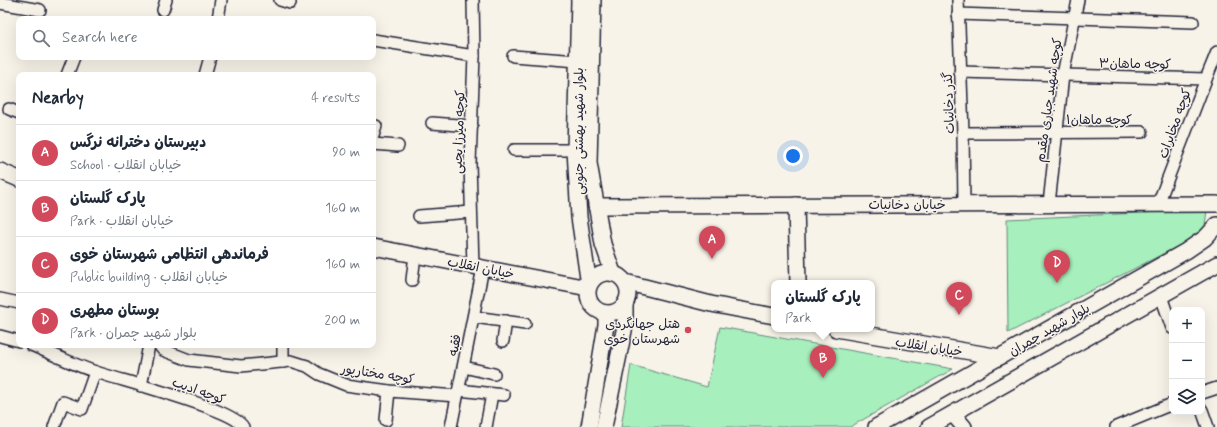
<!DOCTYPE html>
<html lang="en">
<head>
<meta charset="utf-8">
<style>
	body { margin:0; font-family:Mynerve,"Playpen Sans Arabic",sans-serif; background:#f2f2f3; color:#1f2937 }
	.controls { position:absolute; right:12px; bottom:12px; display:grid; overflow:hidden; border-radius:8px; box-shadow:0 4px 16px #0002 }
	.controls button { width:36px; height:36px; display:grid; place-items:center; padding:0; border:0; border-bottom:1px solid #e0e1e3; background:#fff; color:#1f2937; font:20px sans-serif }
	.you { position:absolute; left:793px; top:156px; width:14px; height:14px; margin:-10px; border:3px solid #fff; border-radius:50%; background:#1a73e8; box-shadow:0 0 0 6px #1a73e833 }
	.badge { display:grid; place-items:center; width:26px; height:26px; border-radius:50%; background:#d1495b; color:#fff; font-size:13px; font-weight:700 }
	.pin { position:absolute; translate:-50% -33px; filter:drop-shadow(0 1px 2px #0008) }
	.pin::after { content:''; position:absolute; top:21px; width:14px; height:12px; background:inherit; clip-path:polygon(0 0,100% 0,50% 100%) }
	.popup { position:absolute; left:771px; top:280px; width:104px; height:52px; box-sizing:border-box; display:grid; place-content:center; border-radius:8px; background:#fff; filter:drop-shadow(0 1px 3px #0005); font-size:13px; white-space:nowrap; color:#747a83 }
	.popup b { font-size:15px; color:#1f2937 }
	.popup::after { content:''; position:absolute; left:50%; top:100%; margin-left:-8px; border:8px solid transparent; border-top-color:#fff }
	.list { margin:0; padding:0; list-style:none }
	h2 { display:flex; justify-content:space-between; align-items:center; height:52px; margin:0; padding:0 16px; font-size:17px }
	h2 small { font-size:13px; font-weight:400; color:#747a83 }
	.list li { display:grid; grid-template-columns:26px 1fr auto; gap:12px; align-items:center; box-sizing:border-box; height:56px; padding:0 16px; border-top:1px solid #e0e1e3 }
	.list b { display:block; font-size:15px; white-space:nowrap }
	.list p { margin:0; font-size:13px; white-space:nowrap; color:#747a83 }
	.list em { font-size:13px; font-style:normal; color:#747a83 }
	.icon { flex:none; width:22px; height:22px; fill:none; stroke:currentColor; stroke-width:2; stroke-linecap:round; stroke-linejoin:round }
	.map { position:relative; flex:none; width:1217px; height:427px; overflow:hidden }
	.search { position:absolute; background:#fff; box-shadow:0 4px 16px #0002; left:16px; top:16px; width:360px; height:44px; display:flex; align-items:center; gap:10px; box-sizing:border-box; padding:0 14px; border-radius:8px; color:#747a83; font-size:15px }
	.panel { position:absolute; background:#fff; box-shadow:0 4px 16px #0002; left:16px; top:72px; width:360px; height:276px; border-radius:8px }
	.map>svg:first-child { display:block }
	.green { fill:#a7efbc; stroke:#64887c }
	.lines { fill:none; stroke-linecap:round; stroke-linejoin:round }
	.street-casing { stroke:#22223b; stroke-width:14 }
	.secondary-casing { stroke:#22223b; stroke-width:18 }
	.street { stroke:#f7f3e8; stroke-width:11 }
	.secondary { stroke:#f7f3e8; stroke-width:15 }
	.poi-dot { fill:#d1495b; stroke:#f7f3e8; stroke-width:1.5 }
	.labels { text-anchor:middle; stroke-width:3; stroke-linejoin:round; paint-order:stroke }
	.street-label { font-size:13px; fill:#22223b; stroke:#f7f3e8 }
	.poi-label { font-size:13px; fill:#22223b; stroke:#f7f3e8; text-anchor:end }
</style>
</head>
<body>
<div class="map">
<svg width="1217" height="427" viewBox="0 0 1217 427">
	<rect width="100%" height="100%" fill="#f7f3e8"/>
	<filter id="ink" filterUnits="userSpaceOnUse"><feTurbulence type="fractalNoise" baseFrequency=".025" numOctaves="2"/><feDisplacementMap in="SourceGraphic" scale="8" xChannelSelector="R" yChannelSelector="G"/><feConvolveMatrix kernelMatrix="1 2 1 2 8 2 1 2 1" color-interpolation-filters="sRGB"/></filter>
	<g filter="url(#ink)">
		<g class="green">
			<path d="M1207,210L1204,233L1008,333L1007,219Z"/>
			<path d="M720,327L953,369L850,427H621L631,365L707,387Z"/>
		</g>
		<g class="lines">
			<g class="street-casing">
				<g id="street">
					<path d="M280,0L290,3"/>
					<path d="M958,0L963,133L964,204"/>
					<path d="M0,3L40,10"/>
					<path d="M163,10L166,0"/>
					<path d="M958,14L1193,22"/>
					<path d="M218,19L221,0"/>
					<path d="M373,40L474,56"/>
					<path d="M513,56L578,61"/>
					<path d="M960,72L1206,79"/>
					<path d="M67,75L74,57"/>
					<path d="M205,75L210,57"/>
					<path d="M9,109L19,113"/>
					<path d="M432,123L472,126"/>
					<path d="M963,133L1142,132"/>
					<path d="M373,136L376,126"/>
					<path d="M373,144L398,146"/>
					<path d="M514,150H575"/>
					<path d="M1049,204L1063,75L1078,0"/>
					<path d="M1158,204L1206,79L1217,52"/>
					<path d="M419,216L471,212"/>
					<path d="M473,266L470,163L474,56L473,0"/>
					<path d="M412,280L415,255"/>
					<path d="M1161,296L1172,328"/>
					<path d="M0,299L19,303"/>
					<path d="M474,317L525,324"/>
					<path d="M0,336L19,341"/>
					<path d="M503,341L506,321"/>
					<path d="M31,345C53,354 74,365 96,372C119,380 235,409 243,427"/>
					<path d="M159,345L163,350L189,360L241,366L291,361L307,366L319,374L346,385L389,391L457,396"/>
					<path d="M283,345V362"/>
					<path d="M464,367L494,374"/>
					<path d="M141,386L149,345"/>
					<path d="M459,390L504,395"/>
					<path d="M1202,393L1217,388"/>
					<path d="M1202,410L1208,427"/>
					<path d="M386,420L389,391"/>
					<path d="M54,427L63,402L82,409L95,372"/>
					<path d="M451,427L483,268"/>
					<path d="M486,427L492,394"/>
					<path d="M1116,427L1172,404"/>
				</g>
			</g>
			<g class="secondary-casing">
				<g id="secondary">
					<path d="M579,0L575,150L579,217L589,285"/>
					<path d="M593,0L589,163L603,244L613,273"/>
					<path d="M0,171L19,179"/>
					<path d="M796,205L798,283"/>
					<path d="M596,206L1217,204"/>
					<path d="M373,247L588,288"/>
					<circle cx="608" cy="293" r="20"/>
					<path d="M625,282L711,304L774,316"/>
					<path d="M836,329L1000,357"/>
					<path d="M953,414L964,427"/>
					<path d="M589,427L606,325V313"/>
					<path d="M604,427L625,326V303"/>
					<path d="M876,427L1186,251L1205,238L1217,225"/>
					<path d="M929,427L1217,264"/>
				</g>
			</g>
			<use href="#street" class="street"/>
			<use href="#secondary" class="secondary"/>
		</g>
	</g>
	<circle class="poi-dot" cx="688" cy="330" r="4"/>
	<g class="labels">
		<g class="street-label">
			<text transform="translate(1135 63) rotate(1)" y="5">کوچه ماهان۳</text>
			<text transform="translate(1048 100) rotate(-82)" y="5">کوچه شهید جباری مقدم</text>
			<text transform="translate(948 103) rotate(-92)" y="5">گذر دخانیات</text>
			<text x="1099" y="124">کوچه ماهان۱</text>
			<text transform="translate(1174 123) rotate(-70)" y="5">کوچه مخابرات</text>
			<text transform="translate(578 131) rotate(-90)" y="5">بلوار شهید بهشتی جنوبی</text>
			<text transform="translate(458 132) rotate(-88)" y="5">کوچه میرزا یحیی</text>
			<text x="907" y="209">خیابان دخانیات</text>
			<text transform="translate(481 267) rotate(11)" y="5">خیابان انقلاب</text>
			<text transform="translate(1049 329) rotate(-30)" y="5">بلوار شهید چمران</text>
			<text transform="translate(454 345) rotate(-79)" y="5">فقیه</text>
			<text transform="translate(929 346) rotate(9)" y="5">خیابان انقلاب</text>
			<text transform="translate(378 373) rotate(9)" y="5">کوچه مختارپور</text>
			<text transform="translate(199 390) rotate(20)" y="5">کوچه ادیب</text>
		</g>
		<g class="poi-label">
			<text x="680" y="328">هتل جهانگردی<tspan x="680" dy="15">شهرستان خوی</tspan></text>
		</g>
	</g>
</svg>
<div class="controls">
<button>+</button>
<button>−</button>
<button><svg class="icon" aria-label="layers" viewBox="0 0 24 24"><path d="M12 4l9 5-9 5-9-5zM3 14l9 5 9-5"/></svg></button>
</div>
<div class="you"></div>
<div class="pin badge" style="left:712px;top:259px">A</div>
<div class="pin badge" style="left:823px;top:378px">B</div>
<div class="popup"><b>پارک گلستان</b>Park</div>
<div class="pin badge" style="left:959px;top:315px">C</div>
<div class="pin badge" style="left:1057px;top:283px">D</div>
<div class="search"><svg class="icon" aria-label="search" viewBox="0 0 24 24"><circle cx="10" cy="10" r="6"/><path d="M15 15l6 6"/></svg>Search here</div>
<section class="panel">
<h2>Nearby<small>4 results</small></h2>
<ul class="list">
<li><span class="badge">A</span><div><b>دبیرستان دخترانه نرگس</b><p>School · خیابان انقلاب</p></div><em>90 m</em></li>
<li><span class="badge">B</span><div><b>پارک گلستان</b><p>Park · خیابان انقلاب</p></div><em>160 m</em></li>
<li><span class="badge">C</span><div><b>فرماندهی انتظامی شهرستان خوی</b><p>Public building · خیابان انقلاب</p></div><em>160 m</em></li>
<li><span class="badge">D</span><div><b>بوستان مطهری</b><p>Park · بلوار شهید چمران</p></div><em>200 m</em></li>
</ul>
</section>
</div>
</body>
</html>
